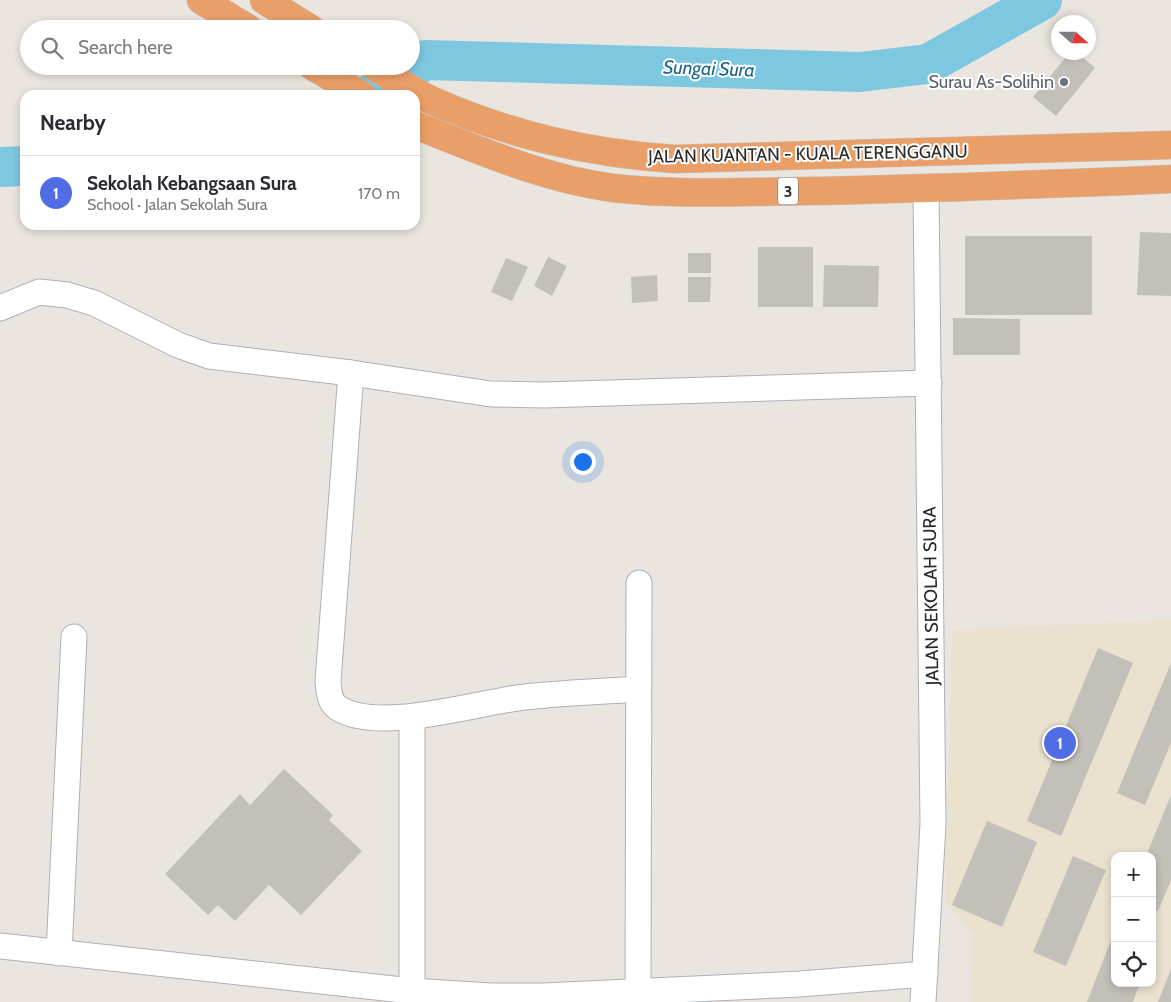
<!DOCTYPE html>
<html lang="en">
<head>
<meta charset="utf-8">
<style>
	body { margin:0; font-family:Cabin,sans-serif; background:#f7f7f7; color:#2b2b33 }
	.controls { position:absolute; right:15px; bottom:15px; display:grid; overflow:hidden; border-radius:10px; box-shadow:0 2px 8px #0003 }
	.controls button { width:45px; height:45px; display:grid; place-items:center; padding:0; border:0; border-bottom:1px solid #e1e1e2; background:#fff; color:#2b2b33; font:25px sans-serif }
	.compass { position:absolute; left:1051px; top:15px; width:45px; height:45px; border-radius:50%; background:#fff; box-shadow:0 2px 8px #0003; rotate:111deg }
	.you { position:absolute; left:582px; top:461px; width:18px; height:18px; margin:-12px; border:4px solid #fff; border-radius:50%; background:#1a73e8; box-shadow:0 0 0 8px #1a73e833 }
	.badge { display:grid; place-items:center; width:32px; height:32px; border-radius:50%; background:#506de5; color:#fff; font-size:16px; font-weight:700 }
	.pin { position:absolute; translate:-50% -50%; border:2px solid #fff; box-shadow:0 1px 5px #0006 }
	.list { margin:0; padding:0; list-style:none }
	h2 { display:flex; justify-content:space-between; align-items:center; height:65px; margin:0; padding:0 20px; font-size:21px }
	h2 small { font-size:16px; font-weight:400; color:#7c7c81 }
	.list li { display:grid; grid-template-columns:32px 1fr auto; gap:15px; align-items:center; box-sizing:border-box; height:75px; padding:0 20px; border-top:1px solid #e1e1e2 }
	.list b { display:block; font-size:19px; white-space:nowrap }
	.list p { margin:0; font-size:16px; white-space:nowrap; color:#7c7c81 }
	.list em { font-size:16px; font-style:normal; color:#7c7c81 }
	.icon { flex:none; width:28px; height:28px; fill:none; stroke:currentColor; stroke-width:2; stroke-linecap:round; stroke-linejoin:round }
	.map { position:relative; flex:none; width:1171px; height:1002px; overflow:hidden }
	.search { position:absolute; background:#fff; box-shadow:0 2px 8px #0003; left:20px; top:20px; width:400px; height:55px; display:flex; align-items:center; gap:12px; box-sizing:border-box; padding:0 18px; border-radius:28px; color:#7c7c81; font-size:19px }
	.panel { position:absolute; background:#fff; box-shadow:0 2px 8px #0003; left:20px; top:90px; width:400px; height:140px; border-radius:15px }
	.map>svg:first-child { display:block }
	.education { fill:#eae1cf; fill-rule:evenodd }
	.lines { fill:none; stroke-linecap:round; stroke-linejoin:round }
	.river { stroke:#7dc7e0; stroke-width:40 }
	.building { fill:#c3bfb9 }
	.minor-casing { stroke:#aeb0b9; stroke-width:27 }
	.highway-casing { stroke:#c3c3c3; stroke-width:29 }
	.minor { stroke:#fff; stroke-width:25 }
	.highway { stroke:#eb9f68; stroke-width:28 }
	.worship-dot { fill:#6b7280; stroke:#fff; stroke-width:2 }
	.labels { text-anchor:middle; stroke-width:4; stroke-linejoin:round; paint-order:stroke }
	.shield { fill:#fff; stroke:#6a6a6a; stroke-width:1 }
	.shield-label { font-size:16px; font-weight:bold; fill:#2a2a2a }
	.worship-label { font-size:18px; fill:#5b616d; stroke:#fff; text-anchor:end }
	.street-label { font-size:18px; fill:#2a2a2a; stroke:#fff }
	.water-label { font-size:19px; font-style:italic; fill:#1d668b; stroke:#fff }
</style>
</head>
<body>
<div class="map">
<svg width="1171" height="1002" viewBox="0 0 1171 1002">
	<rect width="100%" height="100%" fill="#eae5de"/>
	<path class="education" d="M1171,620V1002H972L973,934L945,901L952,630ZM1115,856H1152V983H1115Z"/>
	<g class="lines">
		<g class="river">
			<path d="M369,95L425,60L860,72L928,64L1042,0"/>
			<path d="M0,167L25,166"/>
		</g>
	</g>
	<g class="building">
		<path d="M1070,52H1077L1095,68L1056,116L1033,97Z"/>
		<path d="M1140,232L1171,233V296L1137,295Z"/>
		<rect x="965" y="236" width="127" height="79"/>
		<rect x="758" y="247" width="55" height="60"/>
		<rect x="688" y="253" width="23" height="20"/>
		<path d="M548,257L567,266L552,296L534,286Z"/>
		<path d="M506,258L528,267L512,301L491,292Z"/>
		<path d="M824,265L879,266L878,307H823Z"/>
		<path d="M657,275L658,301L632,303L631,277Z"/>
		<path d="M688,277H711L710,302H688Z"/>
		<path d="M953,318L1020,319V355H953Z"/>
		<path d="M1098,648L1133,663L1061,836L1027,821Z"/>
		<path d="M1171,663V743L1145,805L1117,793Z"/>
		<path d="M284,769L333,815L329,820L362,851L301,915L269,885L235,921L218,905L208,915L165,874L240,794L250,805Z"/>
		<path d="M1171,795V880L1158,911L1152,909V856H1146Z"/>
		<path d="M987,821L1037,842L1002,927L952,905Z"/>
		<path d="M1073,856L1106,870L1066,966L1033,952Z"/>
		<path d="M1115,930V983H1140L1133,1002H1087Z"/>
		<path d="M1171,969V1002H1158Z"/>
	</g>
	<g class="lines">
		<g class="minor-casing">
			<g id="minor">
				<path d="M0,308L39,292L67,295L94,303L178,345L209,356L351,373L491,394L544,395L929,383"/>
				<path d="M351,373L328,681C329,691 329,702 338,708C377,733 473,704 517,698C557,693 598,692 638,689"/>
				<path d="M412,718V991"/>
				<path d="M0,946L412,991L491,996H543L800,984L925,974"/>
				<path d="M59,953L74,637"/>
				<path d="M638,991L639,583"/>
				<path d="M923,1002L933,824L926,189"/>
			</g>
		</g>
		<g class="highway-casing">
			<g id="highway">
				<path d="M201,0L249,29"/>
				<path d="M264,0L311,29"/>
				<path d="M312,66L362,95"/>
				<path d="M374,66C393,78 413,92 433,101C513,136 588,153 674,159L1171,145"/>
				<path d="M415,125C479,150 544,179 613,188C677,195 744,192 809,191C930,189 1050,184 1171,179"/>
			</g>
		</g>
		<use href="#minor" class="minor"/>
		<use href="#highway" class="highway"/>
	</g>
	<circle class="worship-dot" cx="1064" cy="82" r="5"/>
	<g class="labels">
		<rect class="shield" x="778" y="177.5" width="20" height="27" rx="4"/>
		<g class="shield-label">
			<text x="788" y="197">3</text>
		</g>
		<g class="worship-label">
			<text x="1054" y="88">Surau As-Solihin</text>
		</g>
		<g class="street-label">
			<text transform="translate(808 154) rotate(-1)" y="6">JALAN KUANTAN - KUALA TERENGGANU</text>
			<text transform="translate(931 596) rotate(-91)" y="6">JALAN SEKOLAH SURA</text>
		</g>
		<g class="water-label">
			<text transform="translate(709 68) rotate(2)" y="7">Sungai Sura</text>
		</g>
	</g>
</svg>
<div class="controls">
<button>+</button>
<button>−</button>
<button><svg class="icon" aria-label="locate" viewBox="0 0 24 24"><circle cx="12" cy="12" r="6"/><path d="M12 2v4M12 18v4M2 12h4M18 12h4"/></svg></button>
</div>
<svg class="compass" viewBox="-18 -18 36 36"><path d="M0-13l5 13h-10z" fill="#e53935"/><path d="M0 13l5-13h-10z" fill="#7c7c81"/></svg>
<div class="you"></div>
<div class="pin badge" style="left:1060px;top:743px">1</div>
<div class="search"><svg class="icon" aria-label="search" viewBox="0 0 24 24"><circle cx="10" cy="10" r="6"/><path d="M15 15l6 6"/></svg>Search here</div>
<section class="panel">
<h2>Nearby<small></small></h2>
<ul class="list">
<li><span class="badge">1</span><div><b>Sekolah Kebangsaan Sura</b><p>School · Jalan Sekolah Sura</p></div><em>170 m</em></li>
</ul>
</section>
</div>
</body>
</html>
